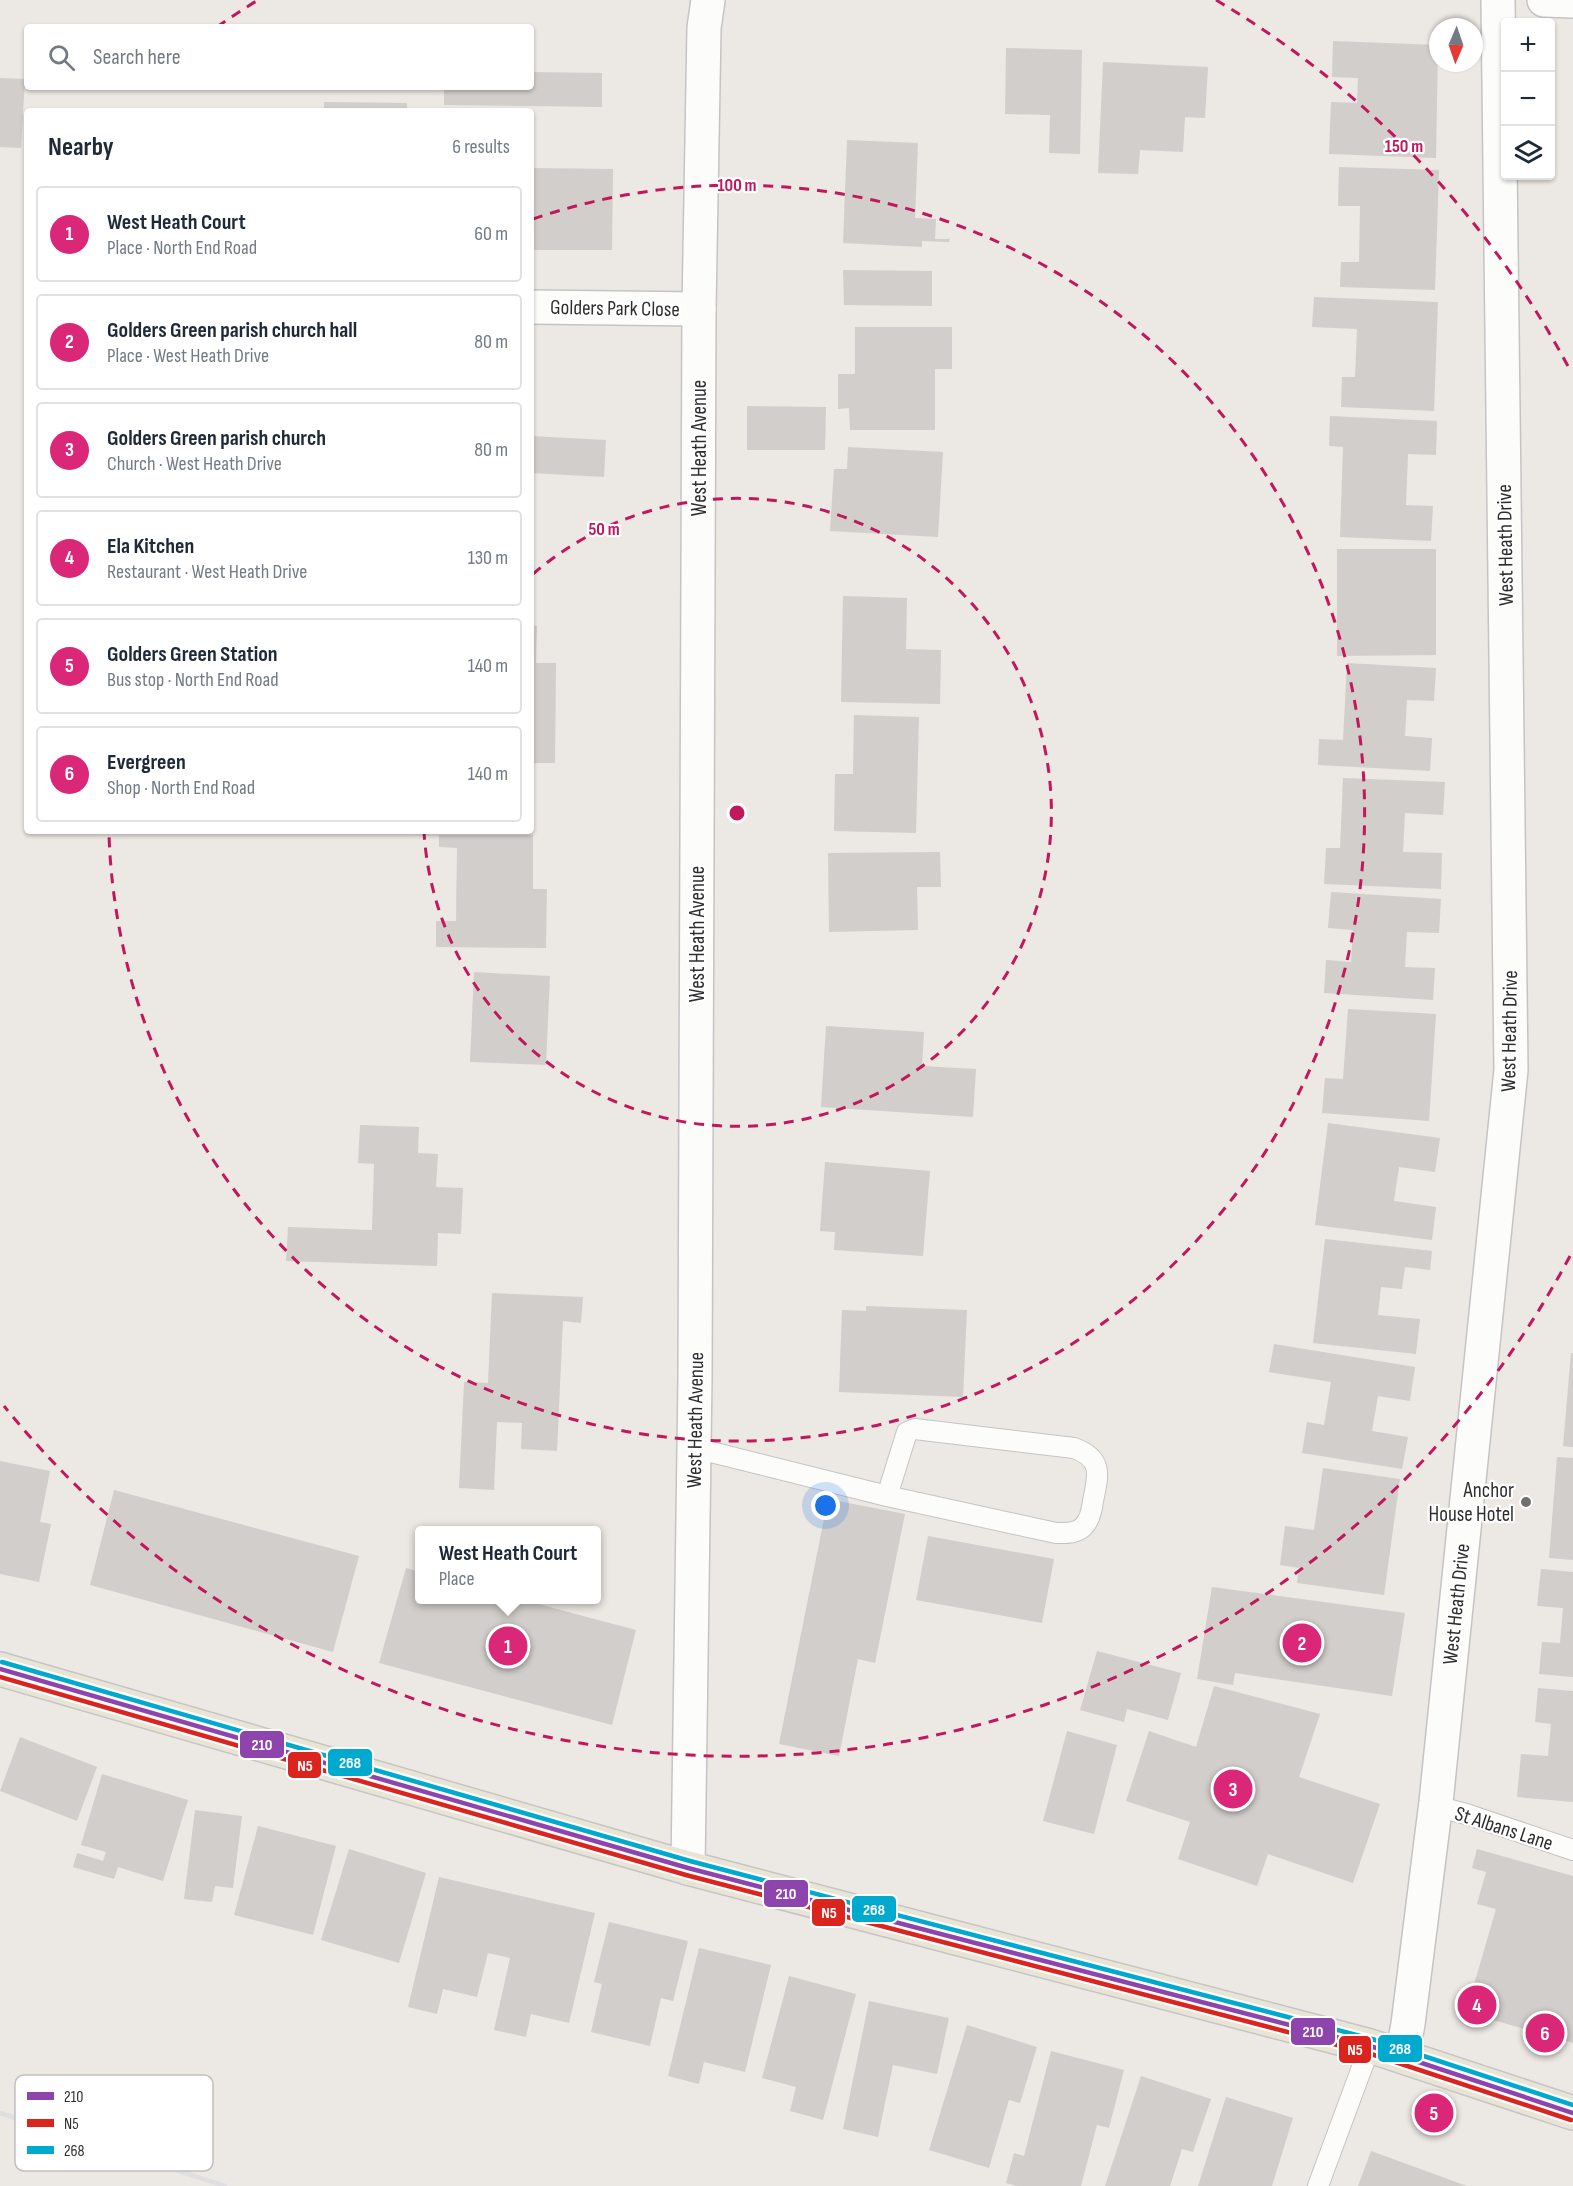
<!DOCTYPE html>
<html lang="en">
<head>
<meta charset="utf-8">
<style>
	body { margin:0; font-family:"Sofia Sans Condensed",sans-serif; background:#f6f6f7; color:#1f2937 }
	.controls { position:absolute; right:18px; top:18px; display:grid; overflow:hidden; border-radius:6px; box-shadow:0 2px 4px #0004 }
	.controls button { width:54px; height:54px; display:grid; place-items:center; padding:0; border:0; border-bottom:2px solid #e0e1e3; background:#fff; color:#1f2937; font:30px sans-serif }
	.compass { position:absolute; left:1429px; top:18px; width:54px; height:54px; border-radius:50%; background:#fff; box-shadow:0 2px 4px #0004; rotate:182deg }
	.you { position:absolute; left:826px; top:1506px; width:21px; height:21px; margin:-15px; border:4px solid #fff; border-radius:50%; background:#1a73e8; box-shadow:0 0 0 9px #1a73e833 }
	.badge { display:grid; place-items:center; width:39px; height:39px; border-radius:50%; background:#db2777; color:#fff; font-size:20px; font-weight:700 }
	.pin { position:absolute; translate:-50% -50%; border:3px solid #fff; box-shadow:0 2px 6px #0006 }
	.popup { position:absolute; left:415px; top:1526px; width:186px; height:78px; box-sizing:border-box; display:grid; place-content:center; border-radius:6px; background:#fff; filter:drop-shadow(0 2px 4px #0005); font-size:20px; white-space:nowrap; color:#747a83 }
	.popup b { font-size:22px; color:#1f2937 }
	.popup::after { content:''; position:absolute; left:50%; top:100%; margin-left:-12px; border:12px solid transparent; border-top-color:#fff }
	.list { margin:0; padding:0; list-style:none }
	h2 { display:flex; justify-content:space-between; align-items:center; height:78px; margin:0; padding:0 24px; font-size:26px }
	h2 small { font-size:20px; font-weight:400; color:#747a83 }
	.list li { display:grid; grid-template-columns:39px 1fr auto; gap:18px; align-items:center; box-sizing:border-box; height:96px; margin:0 12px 12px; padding:0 12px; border:2px solid #e0e1e3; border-radius:6px }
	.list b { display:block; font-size:22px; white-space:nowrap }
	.list p { margin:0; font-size:20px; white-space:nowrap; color:#747a83 }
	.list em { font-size:20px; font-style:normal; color:#747a83 }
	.icon { flex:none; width:33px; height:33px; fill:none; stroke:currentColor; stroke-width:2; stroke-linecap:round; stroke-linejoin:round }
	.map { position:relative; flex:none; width:1573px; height:2186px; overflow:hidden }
	.search { position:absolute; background:#fff; box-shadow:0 2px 4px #0004; left:24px; top:24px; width:510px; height:66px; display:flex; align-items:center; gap:15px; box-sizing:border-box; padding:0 21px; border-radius:6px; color:#747a83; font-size:22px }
	.panel { position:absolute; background:#fff; box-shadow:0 2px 4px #0004; left:24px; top:108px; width:510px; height:726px; border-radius:6px }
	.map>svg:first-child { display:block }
	.building { fill:#d1cecb }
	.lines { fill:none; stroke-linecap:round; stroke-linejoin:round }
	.lane-casing { stroke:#c5c4c5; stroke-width:22 }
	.street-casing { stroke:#c5c4c5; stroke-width:36 }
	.primary-casing { stroke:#c6c5c4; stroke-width:36 }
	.lane { stroke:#fcfcfb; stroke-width:20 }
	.street { stroke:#fcfcfb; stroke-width:33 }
	.primary { stroke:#e8e4d6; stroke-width:33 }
	.rail { stroke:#dfdfe1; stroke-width:4.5 }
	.bus-1-casing { stroke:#fff; stroke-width:9 }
	.bus-2-casing { stroke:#fff; stroke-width:9 }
	.bus-3-casing { stroke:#fff; stroke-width:9 }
	.bus-1 { stroke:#8e44ad; stroke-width:4.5 }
	.bus-2 { stroke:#dc241f; stroke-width:4.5 }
	.bus-3 { stroke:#00a9ce; stroke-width:4.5 }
	.ring { fill:none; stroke:#c2185b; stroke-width:3; stroke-dasharray:10 8 }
	.poi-dot { fill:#706f6e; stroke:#fff; stroke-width:2 }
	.labels { text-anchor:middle; stroke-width:4.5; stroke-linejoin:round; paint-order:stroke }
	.street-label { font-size:21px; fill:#2e2e2e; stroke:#fff }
	.poi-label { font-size:21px; fill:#2e2e2e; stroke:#fff; text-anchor:end }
	.key { fill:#fff; stroke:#c0c0c0; stroke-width:1.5 }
	.key-label { font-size:16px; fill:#2e2e2e }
	.centre { fill:#c2185b; stroke:#fff; stroke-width:3 }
	.ring-label { font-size:18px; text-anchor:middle; font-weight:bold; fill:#c2185b; stroke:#fff; stroke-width:4.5; stroke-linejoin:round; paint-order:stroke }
	.line-badge { stroke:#fff; stroke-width:2 }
	.badge-label { font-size:16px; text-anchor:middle; font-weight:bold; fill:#fff }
</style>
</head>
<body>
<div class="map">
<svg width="1573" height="2186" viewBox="0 0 1573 2186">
	<rect width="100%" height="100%" fill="#ece8e4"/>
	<g class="building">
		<path d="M1333,41L1438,45L1436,158L1329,154L1331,102L1357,103L1358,78L1332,77Z"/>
		<path d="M1006,48L1082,50L1080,154L1049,153L1050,115L1005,114Z"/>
		<path d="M1103,62L1208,67L1205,118L1185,117L1183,152L1140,150L1138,174L1098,173Z"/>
		<path d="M531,72L602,73V107L444,105V87H531Z"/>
		<path d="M0,78L25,79L21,148L0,147Z"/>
		<path d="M324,102L407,103V111H324Z"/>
		<path d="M847,140L918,143L915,218L936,219L935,239H950L949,242L922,241V247L843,243Z"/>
		<path d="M1339,167L1439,170L1435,290L1340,287L1341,262H1359L1360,206H1338Z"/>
		<path d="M531,168L613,169L612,250H531Z"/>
		<path d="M843,270L932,271V306L844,305Z"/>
		<path d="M1314,297L1438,302L1434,411L1341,407L1342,377H1355L1357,329L1312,327Z"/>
		<path d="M855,327H952V369H935V430H850L849,408L838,409V374H855Z"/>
		<path d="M747,406L826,407L825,450H747Z"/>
		<path d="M1330,416L1437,421L1436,455L1408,454L1406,505L1433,506L1431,541L1340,537L1343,447L1329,446Z"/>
		<path d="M531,436L606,440L604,477L531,473Z"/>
		<path d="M848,447L943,452L938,537L830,531L834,469H847Z"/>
		<path d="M1337,549H1436V655L1337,656Z"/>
		<path d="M843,596L907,598L906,649L941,650L940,704L841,702Z"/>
		<path d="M531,625L537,626L536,663H556L555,763H531Z"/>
		<path d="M1347,663L1436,668L1434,701L1407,700L1405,736L1432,738L1430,771L1318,765L1319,739L1343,740Z"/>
		<path d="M854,715L919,717L916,833L834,831L835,774H853Z"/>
		<path d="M1343,778L1445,782L1443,815L1405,813L1403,852L1442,853L1441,889L1324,884L1326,848H1340Z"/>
		<path d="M439,835H533V889H547L546,948L436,947V921H456L457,848L439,847Z"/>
		<path d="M940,852L941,887H917L918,930L829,932L828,853Z"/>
		<path d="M1331,892L1441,899L1439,933L1407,932L1405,967L1435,968L1433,1000L1324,993L1326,960L1351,962L1353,930L1328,928Z"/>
		<path d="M474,972L550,976L546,1065L470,1062Z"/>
		<path d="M1348,1009L1436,1014L1429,1121L1322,1113L1325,1078L1343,1079Z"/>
		<path d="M826,1026L924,1032L922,1066L976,1069L973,1117L821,1107Z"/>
		<path d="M1328,1123L1440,1138L1435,1172L1399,1167L1394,1201L1436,1207L1432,1240L1315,1225Z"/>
		<path d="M360,1125L419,1127L418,1153L438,1154L436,1187L463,1188L461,1234L438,1233L437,1266L286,1261L288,1227L372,1230L374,1164L358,1163Z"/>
		<path d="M825,1162L930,1171L923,1256L834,1250L835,1232L820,1231Z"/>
		<path d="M1325,1239L1432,1251L1430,1270L1405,1267L1402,1289L1381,1287L1378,1315L1420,1319L1416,1354L1313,1343Z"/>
		<path d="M492,1293L583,1297L581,1323L563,1321L557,1451L521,1449L522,1423L497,1422L494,1490L459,1488L464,1382L488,1383Z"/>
		<path d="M866,1306L967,1310L963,1397L839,1392L842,1310L866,1311Z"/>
		<path d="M1274,1344L1415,1367L1410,1401L1378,1396L1372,1431L1408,1437L1402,1469L1302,1453L1307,1422L1324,1425L1331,1382L1269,1372Z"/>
		<path d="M1571,1353H1573V1447L1563,1446Z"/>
		<path d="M1557,1457L1573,1458V1560L1549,1558Z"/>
		<path d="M0,1461L50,1471L40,1522L51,1524L39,1582L0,1574Z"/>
		<path d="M1323,1468L1400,1479L1384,1595L1297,1583L1299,1568L1280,1565L1285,1526L1314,1530Z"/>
		<path d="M114,1490L359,1556L333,1652L90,1585Z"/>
		<path d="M828,1499L905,1514L875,1663L858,1659L839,1756L779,1744Z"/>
		<path d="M928,1536L1054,1559L1042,1623L916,1600Z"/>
		<path d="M406,1568L420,1572V1600H523L636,1630L612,1725L379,1663Z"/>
		<path d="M1541,1569L1573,1572V1677L1539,1674L1542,1642L1560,1643L1563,1608L1537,1606Z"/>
		<path d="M1212,1587L1405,1613L1392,1696L1235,1673L1233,1685L1197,1679Z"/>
		<path d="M1097,1651L1181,1673L1168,1720L1127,1709L1124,1722L1080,1710Z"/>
		<path d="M1214,1686L1320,1714L1299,1777L1380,1804L1353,1883L1268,1854L1257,1886L1178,1859L1190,1822L1126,1801L1149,1731L1196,1747Z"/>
		<path d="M1538,1688L1573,1691V1802L1517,1797L1521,1754L1548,1756L1551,1724L1535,1722Z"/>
		<path d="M1067,1731L1117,1745L1094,1834L1043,1821Z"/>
		<path d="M20,1737L97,1767L77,1821L0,1791Z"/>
		<path d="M102,1774L188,1800L163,1881L118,1867L114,1879L73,1867L77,1853L103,1861L106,1852L81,1845Z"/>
		<path d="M195,1810L242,1816L233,1888L215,1886L212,1902L184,1899Z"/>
		<path d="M258,1826L336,1846L313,1935L234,1915Z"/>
		<path d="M349,1849L426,1873L399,1963L321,1940Z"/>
		<path d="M1477,1849L1573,1876V2043L1466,2012L1496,1909L1477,1904L1486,1872L1472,1868Z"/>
		<path d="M439,1877L595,1913L569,2023L531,2014L526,2037L494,2030L510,1958L488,1953L477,1997L443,1989L437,2014L408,2007Z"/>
		<path d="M609,1922L688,1941L673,2001L661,1998L650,2046L591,2032L602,1984L594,1982Z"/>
		<path d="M699,1948L771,1965L745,2072L704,2062L699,2084L668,2076Z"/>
		<path d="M789,1976L856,1994L823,2120L790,2111L796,2087L762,2078Z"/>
		<path d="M869,2001L949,2018L937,2074L893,2065L878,2137L843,2129Z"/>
		<path d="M967,2025L1037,2047L1020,2103L1009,2100L989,2168L929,2150Z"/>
		<path d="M1051,2051L1124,2070L1109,2128L1097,2125L1081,2186H1017L1006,2183L1014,2153L1024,2156Z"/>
		<path d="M1141,2076L1211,2099L1193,2152L1182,2149L1170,2186H1105Z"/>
		<path d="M1226,2097L1293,2118L1272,2186H1198Z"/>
		<path d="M1371,2151L1467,2186H1358Z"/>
	</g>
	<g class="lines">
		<g class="lane-casing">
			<g id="lane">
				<path d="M695,1448L887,1496L1056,1533C1066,1533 1075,1534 1083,1527C1089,1521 1092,1510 1093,1501C1098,1476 1104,1459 1074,1448L915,1429L907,1432L887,1496"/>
				<path d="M1435,1806L1466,1814L1573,1850"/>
				<path d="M1318,2186L1370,2046"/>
			</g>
		</g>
		<g class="street-casing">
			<g id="street">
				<path d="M1544,0L1573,1"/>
				<path d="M531,307L699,309"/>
				<path d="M688,1868L695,1378L699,309L704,28L708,0"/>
				<path d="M1402,2056L1408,2024L1436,1802L1511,1070L1498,0"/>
			</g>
		</g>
		<g class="primary-casing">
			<path id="primary" d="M0,1669L688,1868L1370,2046L1573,2113"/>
		</g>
		<use href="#lane" class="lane"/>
		<use href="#street" class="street"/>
		<use href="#primary" class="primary"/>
		<path class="rail" d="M0,2113L225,2186"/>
		<g class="bus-1-casing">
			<path id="bus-1" d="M0,1669L688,1868L1370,2046L1573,2113"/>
		</g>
		<g class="bus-2-casing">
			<path id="bus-2" d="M0,1677L686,1875L1368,2053L1571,2120"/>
		</g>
		<g class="bus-3-casing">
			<path id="bus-3" d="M2,1662L690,1861L1372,2039L1573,2105"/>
		</g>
		<use href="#bus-1" class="bus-1"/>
		<use href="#bus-2" class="bus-2"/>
		<use href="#bus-3" class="bus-3"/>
	</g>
	<g class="ring">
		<path d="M533 574A314 314 0 1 1 424 832"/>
		<path d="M533 219A628 628 0 1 1 109 835"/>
		<path d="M1570 1256A943 943 0 0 1 4 1406M217 27A943 943 0 0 1 258 0M1216 0A943 943 0 0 1 1570 370"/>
	</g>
	<circle class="poi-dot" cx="1526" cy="1502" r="6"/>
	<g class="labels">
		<g class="street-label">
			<text transform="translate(615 308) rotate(1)" y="7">Golders Park Close</text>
			<text transform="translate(699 448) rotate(-90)" y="7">West Heath Avenue</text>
			<text transform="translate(1505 545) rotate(-91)" y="7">West Heath Drive</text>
			<text transform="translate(697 934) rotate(-90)" y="7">West Heath Avenue</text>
			<text transform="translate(1509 1031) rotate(-89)" y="7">West Heath Drive</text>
			<text transform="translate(695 1420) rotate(-89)" y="7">West Heath Avenue</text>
			<text transform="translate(1456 1604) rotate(-84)" y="7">West Heath Drive</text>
			<text transform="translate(1504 1828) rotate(18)" y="7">St Albans Lane</text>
		</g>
		<g class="poi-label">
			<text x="1514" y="1497">Anchor<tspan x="1514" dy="24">House Hotel</tspan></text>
		</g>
	</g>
	<rect x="15" y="2075" width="198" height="96" rx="9" class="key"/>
	<rect x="27" y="2092" width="27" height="8" fill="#8e44ad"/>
	<rect x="27" y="2119" width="27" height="8" fill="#dc241f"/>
	<rect x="27" y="2146" width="27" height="8" fill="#00a9ce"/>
	<g class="key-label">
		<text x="64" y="2102">210</text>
		<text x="64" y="2129">N5</text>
		<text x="64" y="2156">268</text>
	</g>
	<circle cx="737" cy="813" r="9" class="centre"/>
	<g class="ring-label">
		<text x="1404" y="152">150 m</text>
		<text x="737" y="191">100 m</text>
		<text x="604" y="535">50 m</text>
	</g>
	<g class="line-badge">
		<rect x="239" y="1730" width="46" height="29" rx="6" fill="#8e44ad"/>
		<rect x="327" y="1748" width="46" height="29" rx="6" fill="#00a9ce"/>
		<rect x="287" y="1751" width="35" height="28" rx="6" fill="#dc241f"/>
		<rect x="763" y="1879" width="46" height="29" rx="6" fill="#8e44ad"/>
		<rect x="851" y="1895" width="46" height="28" rx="6" fill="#00a9ce"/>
		<rect x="811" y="1898" width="35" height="29" rx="6" fill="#dc241f"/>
		<rect x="1290" y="2017" width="46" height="29" rx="6" fill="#8e44ad"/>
		<rect x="1377" y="2034" width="46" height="29" rx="6" fill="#00a9ce"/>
		<rect x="1338" y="2035" width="34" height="29" rx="6" fill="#dc241f"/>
	</g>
	<g class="badge-label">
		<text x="262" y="1750">210</text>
		<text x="350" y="1768">268</text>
		<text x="305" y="1771">N5</text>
		<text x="786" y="1899">210</text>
		<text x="874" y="1915">268</text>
		<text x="829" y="1918">N5</text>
		<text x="1313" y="2037">210</text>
		<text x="1400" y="2054">268</text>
		<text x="1355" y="2055">N5</text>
	</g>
</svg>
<div class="controls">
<button>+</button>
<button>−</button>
<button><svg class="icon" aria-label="layers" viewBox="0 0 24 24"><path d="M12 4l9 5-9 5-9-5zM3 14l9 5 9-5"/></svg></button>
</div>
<svg class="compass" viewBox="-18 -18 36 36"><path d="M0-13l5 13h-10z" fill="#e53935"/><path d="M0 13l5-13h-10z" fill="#747a83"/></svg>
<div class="you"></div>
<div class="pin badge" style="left:508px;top:1646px">1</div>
<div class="popup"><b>West Heath Court</b>Place</div>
<div class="pin badge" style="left:1302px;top:1643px">2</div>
<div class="pin badge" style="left:1233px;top:1789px">3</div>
<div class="pin badge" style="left:1477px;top:2005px">4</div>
<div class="pin badge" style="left:1434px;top:2113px">5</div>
<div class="pin badge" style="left:1545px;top:2033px">6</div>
<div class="search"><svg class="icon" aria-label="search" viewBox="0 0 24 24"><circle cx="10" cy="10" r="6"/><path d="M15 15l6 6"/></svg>Search here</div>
<section class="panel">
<h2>Nearby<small>6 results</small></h2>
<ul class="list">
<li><span class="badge">1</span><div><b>West Heath Court</b><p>Place · North End Road</p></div><em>60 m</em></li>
<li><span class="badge">2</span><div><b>Golders Green parish church hall</b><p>Place · West Heath Drive</p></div><em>80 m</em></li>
<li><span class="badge">3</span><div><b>Golders Green parish church</b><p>Church · West Heath Drive</p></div><em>80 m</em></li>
<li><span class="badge">4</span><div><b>Ela Kitchen</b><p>Restaurant · West Heath Drive</p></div><em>130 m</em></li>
<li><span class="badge">5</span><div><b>Golders Green Station</b><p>Bus stop · North End Road</p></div><em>140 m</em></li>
<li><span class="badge">6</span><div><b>Evergreen</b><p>Shop · North End Road</p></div><em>140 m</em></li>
</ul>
</section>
</div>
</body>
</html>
